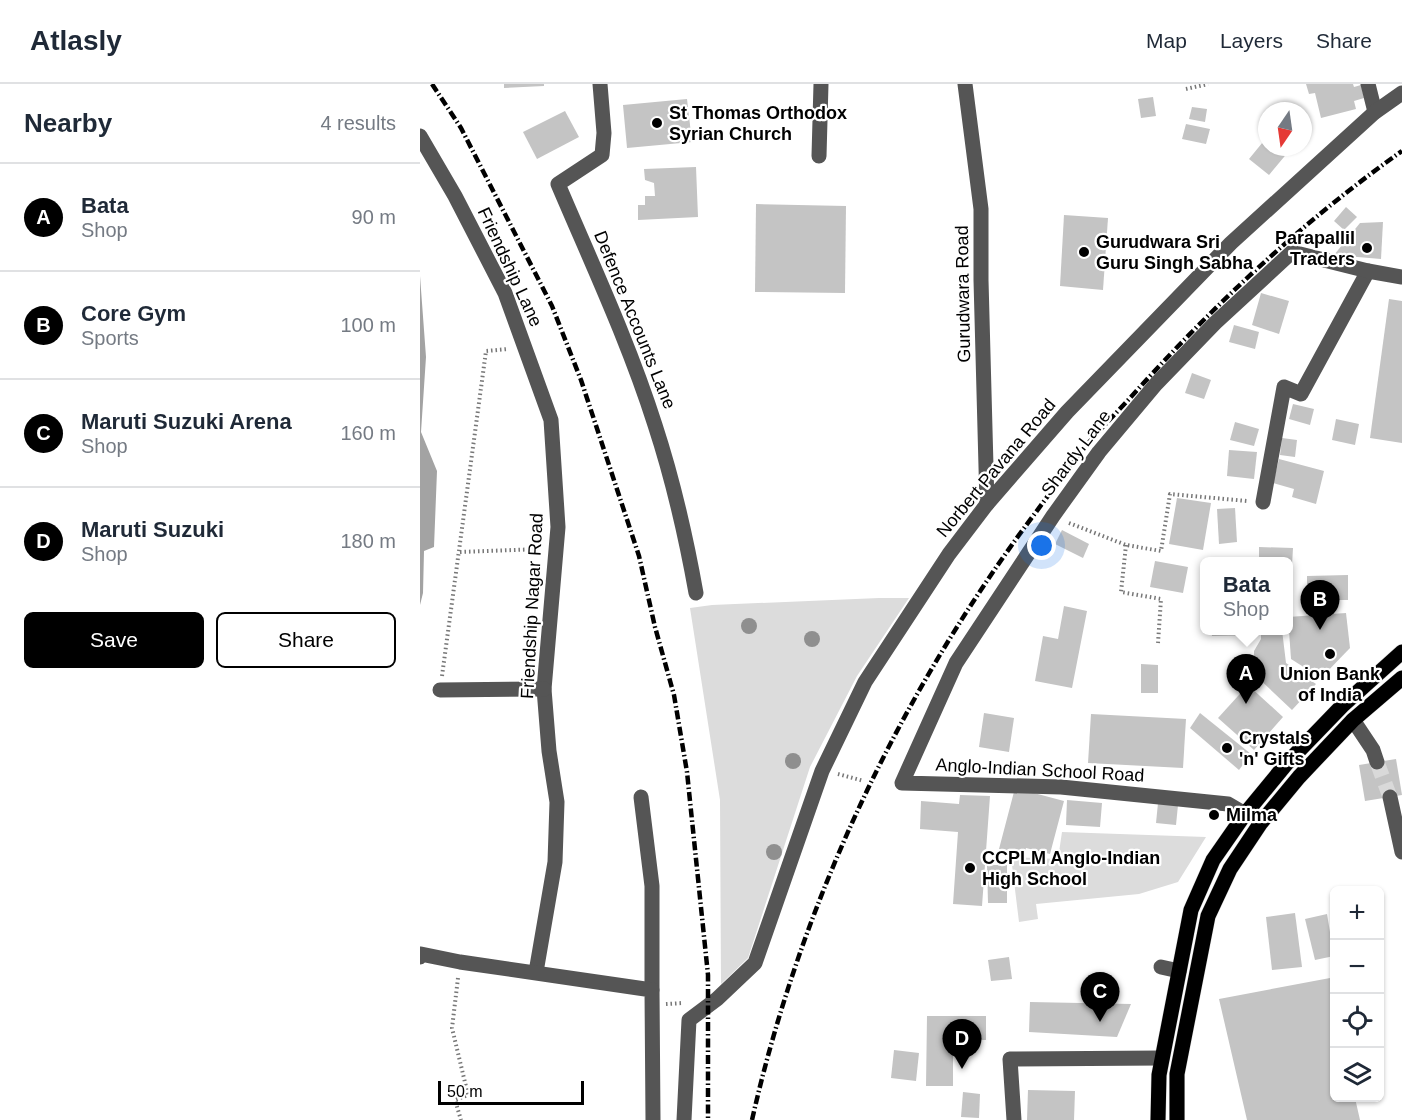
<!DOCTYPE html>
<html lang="en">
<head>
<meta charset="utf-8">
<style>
	body { margin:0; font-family:Arial,sans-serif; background:#f6f6f7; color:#1f2937 }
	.controls { position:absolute; right:18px; bottom:18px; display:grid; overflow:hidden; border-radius:9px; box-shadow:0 2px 4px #0004 }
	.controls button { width:54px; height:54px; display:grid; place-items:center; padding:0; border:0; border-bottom:2px solid #e0e1e3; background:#fff; color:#1f2937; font:30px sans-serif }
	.compass { position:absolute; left:838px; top:18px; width:54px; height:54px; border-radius:50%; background:#fff; box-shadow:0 2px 4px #0004; rotate:193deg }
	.scale { position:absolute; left:18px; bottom:15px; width:146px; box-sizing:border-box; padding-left:6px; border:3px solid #000; border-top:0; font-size:16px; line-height:21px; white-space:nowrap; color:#000; -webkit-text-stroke:4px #fff; paint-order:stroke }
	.you { position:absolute; left:622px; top:462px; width:21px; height:21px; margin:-15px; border:4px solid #fff; border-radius:50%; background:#1a73e8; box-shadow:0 0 0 9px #1a73e833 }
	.badge { display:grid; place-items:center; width:39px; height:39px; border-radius:50%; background:#000; color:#fff; font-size:20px; font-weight:700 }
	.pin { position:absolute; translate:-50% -50px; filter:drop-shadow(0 2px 3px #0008) }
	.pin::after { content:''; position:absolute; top:32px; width:21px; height:18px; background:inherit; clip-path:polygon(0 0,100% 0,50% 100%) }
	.popup { position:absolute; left:780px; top:473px; width:93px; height:78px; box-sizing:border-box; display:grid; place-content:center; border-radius:9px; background:#fff; filter:drop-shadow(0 2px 4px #0005); font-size:20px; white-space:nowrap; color:#747a83 }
	.popup b { font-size:22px; color:#1f2937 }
	.popup::after { content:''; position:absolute; left:50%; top:100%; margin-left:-12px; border:12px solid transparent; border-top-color:#fff }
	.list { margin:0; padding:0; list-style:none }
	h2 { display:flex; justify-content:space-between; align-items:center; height:78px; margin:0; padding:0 24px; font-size:26px }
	h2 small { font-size:20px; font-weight:400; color:#747a83 }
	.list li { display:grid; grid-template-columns:39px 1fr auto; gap:18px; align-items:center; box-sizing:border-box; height:108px; padding:0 24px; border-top:2px solid #e0e1e3 }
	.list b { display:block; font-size:22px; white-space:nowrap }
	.list p { margin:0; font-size:20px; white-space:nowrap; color:#747a83 }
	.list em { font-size:20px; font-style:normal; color:#747a83 }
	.actions { display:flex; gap:12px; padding:18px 24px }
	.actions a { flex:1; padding:14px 0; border:2px solid #000; border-radius:9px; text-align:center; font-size:21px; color:#000 }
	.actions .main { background:#000; color:#fff }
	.icon { flex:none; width:33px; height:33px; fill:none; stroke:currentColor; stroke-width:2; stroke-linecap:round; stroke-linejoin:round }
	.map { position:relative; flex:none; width:982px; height:1036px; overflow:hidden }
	header { display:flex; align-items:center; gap:36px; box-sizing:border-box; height:84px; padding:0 30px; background:#fff; border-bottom:2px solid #e0e1e3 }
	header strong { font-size:28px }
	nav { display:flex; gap:33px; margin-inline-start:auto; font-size:21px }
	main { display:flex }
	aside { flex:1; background:#fff }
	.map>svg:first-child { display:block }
	.green { fill:#dcdcdc }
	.water { fill:#a3a3a3 }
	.building { fill:#c4c4c4 }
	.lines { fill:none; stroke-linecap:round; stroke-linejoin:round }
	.minor-tunnel { stroke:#d9d9d9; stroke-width:15; stroke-dasharray:15 8; stroke-linecap:butt }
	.major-casing { stroke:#dbdbdb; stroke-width:16 }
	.path { stroke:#777; stroke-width:4; stroke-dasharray:1.5 3; stroke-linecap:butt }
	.minor { stroke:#555; stroke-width:15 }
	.major { stroke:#000; stroke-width:15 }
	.rail { stroke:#000; stroke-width:4.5; stroke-dasharray:9 3 1.5 3; stroke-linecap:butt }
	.tree { fill:#8f8f8f }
	.poi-dot { fill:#000; stroke:#fff; stroke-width:2 }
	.labels { text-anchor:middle; stroke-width:4.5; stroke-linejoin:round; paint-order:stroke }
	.poi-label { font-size:18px; font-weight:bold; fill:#000; stroke:#fff; text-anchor:start }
	.street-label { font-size:18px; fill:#000; stroke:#fff }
</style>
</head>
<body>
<header>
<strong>Atlasly</strong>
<nav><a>Map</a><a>Layers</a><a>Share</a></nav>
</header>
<main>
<aside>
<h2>Nearby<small>4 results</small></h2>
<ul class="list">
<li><span class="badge">A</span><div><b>Bata</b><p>Shop</p></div><em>90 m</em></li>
<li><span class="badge">B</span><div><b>Core Gym</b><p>Sports</p></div><em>100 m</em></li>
<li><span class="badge">C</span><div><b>Maruti Suzuki Arena</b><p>Shop</p></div><em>160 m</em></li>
<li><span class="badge">D</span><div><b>Maruti Suzuki</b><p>Shop</p></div><em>180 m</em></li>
</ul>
<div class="actions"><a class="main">Save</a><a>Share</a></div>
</aside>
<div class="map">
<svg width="982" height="1036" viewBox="0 0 982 1036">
	<rect width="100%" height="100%" fill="#fff"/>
	<g class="green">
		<path d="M459,514H489L437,592L390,683L328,874L301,900L300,716L270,524L292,521Z"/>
		<path d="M642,748L786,753L758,798L719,810L616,820L618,835L599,838L591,773L638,775Z"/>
	</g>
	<path class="water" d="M0,192L6,273L1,348L17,387L14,463L4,467L3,509L0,521Z"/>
	<g class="building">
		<path d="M84,0H124V2L84,4Z"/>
		<path d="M886,0H933L934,3L941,1L944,14L934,17L936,25L901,34L895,9L889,10Z"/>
		<path d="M733,13L736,32L721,34L718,15Z"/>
		<path d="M267,15L272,58L207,64L203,21Z"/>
		<path d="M772,23L787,25L785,38L769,35Z"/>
		<path d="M145,27L159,53L117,75L103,48Z"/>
		<path d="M766,40L790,45L786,60L762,55Z"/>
		<path d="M847,53V63H864L869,67L849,91L829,75Z"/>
		<path d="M276,83L278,133L218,136V121H225V112H235L234,99L225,96L224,85Z"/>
		<path d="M336,120L426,122L425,209L335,208Z"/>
		<path d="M926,123L937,133L924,146L914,137Z"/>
		<path d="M644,131L688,134L683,206L640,202Z"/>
		<path d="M963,138L961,175L914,171L940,139Z"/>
		<path d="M841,209L869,217L859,250L832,241Z"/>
		<path d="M969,215L982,217V359L950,354Z"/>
		<path d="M814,241L839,248L835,265L809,258Z"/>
		<path d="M772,289L791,296L784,315L765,309Z"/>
		<path d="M873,320L894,325L890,341L869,335Z"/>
		<path d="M916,335L939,340L935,361L912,356Z"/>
		<path d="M815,338L839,345L834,362L810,356Z"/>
		<path d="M862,354L877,356L875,373L860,371Z"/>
		<path d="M809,366L837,368L834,395L807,392Z"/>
		<path d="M859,375L904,387L896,420L872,413L874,405L853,399Z"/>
		<path d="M757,414L791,419L783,466L749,460Z"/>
		<path d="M815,424L817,458L799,460L797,425Z"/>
		<path d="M642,446L669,460L663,474L635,460Z"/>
		<path d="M839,463L873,464L870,517H868V478H839Z"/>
		<path d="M735,477L768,483L763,509L730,503Z"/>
		<path d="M928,491V516H887V492Z"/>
		<path d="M644,522L667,527L652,604L615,597L623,552L638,555Z"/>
		<path d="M926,529L930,564L901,594L871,575L868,533Z"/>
		<path d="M791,546H836V551L792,552Z"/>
		<path d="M841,546H862L866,579L896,600L872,626L834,590V567L841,555Z"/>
		<path d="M721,580L738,581V609H721Z"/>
		<path d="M828,601L863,633L834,666L798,634Z"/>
		<path d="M564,629L594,634L589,668L559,663Z"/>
		<path d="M780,629L831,670L819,686L770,644Z"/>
		<path d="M671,630L766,635L763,684L668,679Z"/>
		<path d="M976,675L982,711L945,717L939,681Z"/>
		<path d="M595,704L644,717L630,770L606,764L604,771L579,765Z"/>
		<path d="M540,711L570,712L562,822L533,820L538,748L500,745L501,717L539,720Z"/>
		<path d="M647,716L682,719L680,743L646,741Z"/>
		<path d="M738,719L758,721L756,741L736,739Z"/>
		<path d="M567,781H587V819H568Z"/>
		<path d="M875,829L882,883L852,886L846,833Z"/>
		<path d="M907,830L914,872L895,876L885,835Z"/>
		<path d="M589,873L592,895L571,897L568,876Z"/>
		<path d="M910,894L914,913V1014H935L940,1036H827L799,915Z"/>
		<path d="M610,918L711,920L697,953L609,948Z"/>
		<path d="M507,932H566V956H533V1002H506Z"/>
		<path d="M474,966L499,969L496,997L471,994Z"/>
		<path d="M608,1006L655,1007L654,1036H607Z"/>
		<path d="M543,1008L560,1010L559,1034L541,1033Z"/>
	</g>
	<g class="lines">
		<path class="minor-tunnel" d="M957,678L970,713"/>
		<g class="major-casing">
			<g id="major">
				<path d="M738,1036L739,991L771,826L793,776L825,730L867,679L922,622L982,568"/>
				<path d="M757,1036V990L788,832L810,785L840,740L879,693L933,636L982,594"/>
			</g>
		</g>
		<g class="path">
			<path d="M766,5L788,0"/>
			<path d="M649,439L706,461L741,467L750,410L827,417"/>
			<path d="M706,461L701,508L741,515L738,559"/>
			<path d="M40,468L120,465"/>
			<path d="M22,592L66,267L88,265"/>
			<path d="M418,690L444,697"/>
			<path d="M38,894L32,944L48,1011L35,1016L41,1036"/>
			<path d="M246,920L263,919"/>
		</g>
		<g class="minor">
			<path d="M180,0L184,49L182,71L138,100C172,180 209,259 235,341C253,396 266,453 276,509"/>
			<path d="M545,0L561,125V196L567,420"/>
			<path d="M948,0L955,28"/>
			<path d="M0,52L35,112L85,209L131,336L138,443L124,605L129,667L137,718L135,778L116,888"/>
			<path d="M399,72L401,0"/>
			<path d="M843,418L864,303L881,310L948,187"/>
			<path d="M20,606L124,605"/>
			<path d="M933,636L953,666L957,678"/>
			<path d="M221,713L232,802V906"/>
			<path d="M970,713L982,768"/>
			<path d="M825,730L808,720L641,703L482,699L536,579L633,432L679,368L736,300L795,239L872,168L948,187L982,193"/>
			<path d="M0,873L1,870L40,878L232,906L233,1036"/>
			<path d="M741,883L759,887"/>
			<path d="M264,1036L269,936L297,915L335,879L402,687L445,598L529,470L567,420L647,328L811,159L955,28L982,9"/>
			<path d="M594,1036L590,975L742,974"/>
		</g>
		<use href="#major" class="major"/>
		<g class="rail">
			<path d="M12,0L41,44L132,222L161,296L219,472L235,543L254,611L267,688L288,891V1036"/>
			<path d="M332,1036C381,819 480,610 613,432C632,407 650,380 671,356C687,338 704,321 720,303C799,216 886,135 982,67"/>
		</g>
	</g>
	<g class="tree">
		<circle cx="329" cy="542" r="8"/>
		<circle cx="392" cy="555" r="8"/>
		<circle cx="373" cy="677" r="8"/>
		<circle cx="354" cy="768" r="8"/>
	</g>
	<g class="poi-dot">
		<circle cx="237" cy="39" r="6"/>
		<circle cx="947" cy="164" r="6"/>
		<circle cx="664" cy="168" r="6"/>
		<circle cx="910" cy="570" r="6"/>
		<circle cx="807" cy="664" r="6"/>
		<circle cx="794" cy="731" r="6"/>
		<circle cx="550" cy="784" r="6"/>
	</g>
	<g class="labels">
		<g class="poi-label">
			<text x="249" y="35">St Thomas Orthodox<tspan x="249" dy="21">Syrian Church</tspan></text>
			<text x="935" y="160" text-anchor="end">Parapallil<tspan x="935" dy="21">Traders</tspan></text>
			<text x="676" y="164">Gurudwara Sri<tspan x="676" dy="21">Guru Singh Sabha</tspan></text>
			<text x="910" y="596" text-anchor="middle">Union Bank<tspan x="910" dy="21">of India</tspan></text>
			<text x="819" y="660">Crystals<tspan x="819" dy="21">'n' Gifts</tspan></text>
			<text x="806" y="737">Milma</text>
			<text x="562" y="780">CCPLM Anglo-Indian<tspan x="562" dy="21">High School</tspan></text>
		</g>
		<g class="street-label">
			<text transform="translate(90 183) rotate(65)" y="6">Friendship Lane</text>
			<text transform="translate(543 210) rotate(-91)" y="6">Gurudwara Road</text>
			<text transform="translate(215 236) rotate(68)" y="6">Defence Accounts Lane</text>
			<text transform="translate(656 369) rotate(-53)" y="6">Shardy Lane</text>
			<text transform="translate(576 384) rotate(-50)" y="6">Norbert Pavana Road</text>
			<text transform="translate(112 522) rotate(-87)" y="6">Friendship Nagar Road</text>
			<text transform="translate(620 686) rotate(3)" y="6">Anglo-Indian School Road</text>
		</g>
	</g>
</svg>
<div class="controls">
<button>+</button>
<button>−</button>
<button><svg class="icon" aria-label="locate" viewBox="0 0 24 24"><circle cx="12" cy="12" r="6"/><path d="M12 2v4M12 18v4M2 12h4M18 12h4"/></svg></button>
<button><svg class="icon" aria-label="layers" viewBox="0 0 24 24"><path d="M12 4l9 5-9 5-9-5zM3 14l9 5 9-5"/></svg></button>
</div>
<svg class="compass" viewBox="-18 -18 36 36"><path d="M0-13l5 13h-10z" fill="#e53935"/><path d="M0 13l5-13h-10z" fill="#747a83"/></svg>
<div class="scale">50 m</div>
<div class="you"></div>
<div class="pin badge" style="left:826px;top:620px">A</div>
<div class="popup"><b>Bata</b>Shop</div>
<div class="pin badge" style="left:900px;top:546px">B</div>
<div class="pin badge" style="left:680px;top:938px">C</div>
<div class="pin badge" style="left:542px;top:985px">D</div>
</div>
</main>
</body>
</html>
